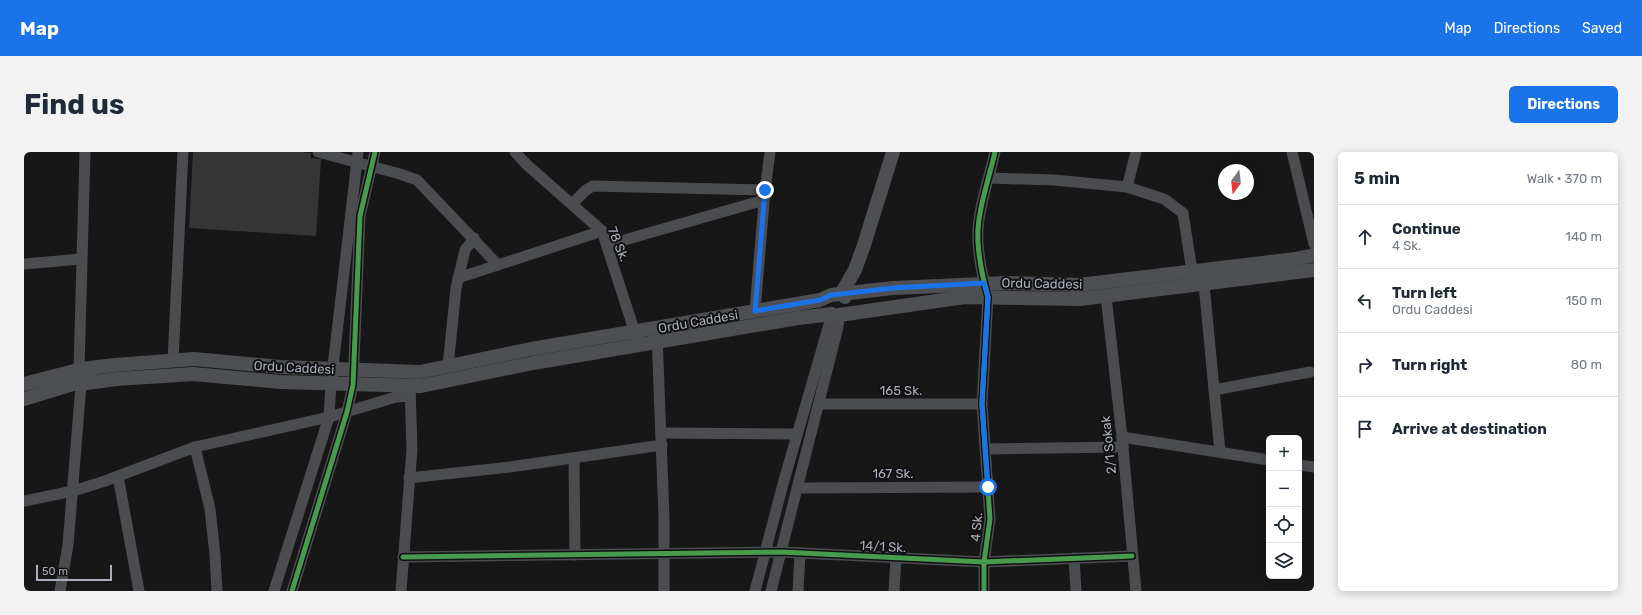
<!DOCTYPE html>
<html lang="en">
<head>
<meta charset="utf-8">
<style>
	body { margin:0; font-family:Rubik,sans-serif; background:#f2f2f3; color:#1f2937 }
	.controls { position:absolute; right:12px; bottom:12px; display:grid; overflow:hidden; border-radius:6px; box-shadow:0 2px 10px #0003 }
	.controls button { width:36px; height:36px; display:grid; place-items:center; padding:0; border:0; border-bottom:1px solid #e0e1e3; background:#fff; color:#1f2937; font:20px sans-serif }
	.compass { position:absolute; left:1194px; top:12px; width:36px; height:36px; border-radius:50%; background:#fff; box-shadow:0 2px 10px #0003; rotate:195deg }
	.scale { position:absolute; left:12px; bottom:10px; width:76px; box-sizing:border-box; padding-left:4px; border:2px solid #a8adb8; border-top:0; font-size:11px; line-height:14px; white-space:nowrap; color:#a8adb8; -webkit-text-stroke:3px #111113; paint-order:stroke }
	.stop { position:absolute; width:12px; height:12px; margin:-9px; border:3px solid #1a73e8; border-radius:50%; background:#fff }
	.stop.end { background:#1a73e8; border-color:#fff; box-shadow:0 1px 4px #0008 }
	.list { margin:0; padding:0; list-style:none }
	h2 { display:flex; justify-content:space-between; align-items:center; height:52px; margin:0; padding:0 16px; font-size:17px }
	h2 small { font-size:13px; font-weight:400; color:#747a83 }
	.list li { display:grid; grid-template-columns:26px 1fr auto; gap:12px; align-items:center; box-sizing:border-box; height:64px; padding:0 16px; border-top:1px solid #e0e1e3 }
	.list b { display:block; font-size:15px; white-space:nowrap }
	.list p { margin:0; font-size:13px; white-space:nowrap; color:#747a83 }
	.list em { font-size:13px; font-style:normal; color:#747a83 }
	.icon { flex:none; width:22px; height:22px; fill:none; stroke:currentColor; stroke-width:2; stroke-linecap:round; stroke-linejoin:round }
	.map { position:relative; flex:none; width:1290px; height:439px; overflow:hidden; border-radius:6px }
	header { display:flex; align-items:center; gap:24px; box-sizing:border-box; height:56px; padding:0 20px; background:#1a73e8; color:#fff }
	header strong { font-size:19px }
	nav { display:flex; gap:22px; margin-inline-start:auto; font-size:14px }
	.intro { display:flex; align-items:center; justify-content:space-between; box-sizing:border-box; height:96px; padding:0 24px }
	h1 { margin:0; font-size:28px }
	.button { padding:10px 18px; border-radius:6px; background:#1a73e8; color:#fff; font-size:14px; font-weight:700 }
	main { display:flex; gap:24px; padding:0 24px }
	aside { flex:1; background:#fff; border-radius:6px; box-shadow:0 2px 10px #0003 }
	.map>svg:first-child { display:block }
	.building { fill:#353536 }
	.lines { fill:none; stroke-linecap:round; stroke-linejoin:round }
	.minor { stroke:#4b4c50; stroke-width:11 }
	.major { stroke:#4d4f52; stroke-width:14 }
	.cycleway-casing { stroke:#111113; stroke-width:8 }
	.cycleway { stroke:#469c4c; stroke-width:5 }
	.route { stroke:#1a73e8; stroke-width:5 }
	.labels { text-anchor:middle; stroke-width:4; stroke-linejoin:round; paint-order:stroke }
	.street-label { font-size:13px; fill:#a8adb8; stroke:#111113 }
</style>
</head>
<body>
<header>
<strong>Map</strong>
<nav><a>Map</a><a>Directions</a><a>Saved</a></nav>
</header>
<div class="intro"><h1>Find us</h1><a class="button">Directions</a></div>
<main>
<div class="map">
<svg width="1290" height="439" viewBox="0 0 1290 439">
	<rect width="100%" height="100%" fill="#171717"/>
	<path class="building" d="M169,0H276L287,1V6L297,7L292,84L165,76Z"/>
	<g class="lines">
		<g class="minor">
			<path d="M294,0L376,22L393,28L474,113"/>
			<path d="M491,0L502,12L578,79L613,187"/>
			<path d="M1268,0L1290,92"/>
			<path d="M965,26L1030,28L1103,35L1140,47L1159,61L1168,119"/>
			<path d="M1103,35L1112,0"/>
			<path d="M548,52L562,38L569,34L741,38"/>
			<path d="M583,93L740,48"/>
			<path d="M0,112L57,107"/>
			<path d="M434,126L578,79"/>
			<path d="M1180,132L1196,300"/>
			<path d="M1082,144L1098,285L1112,439"/>
			<path d="M731,159L741,38L746,0"/>
			<path d="M633,183L640,365V439"/>
			<path d="M149,209L159,0"/>
			<path d="M424,214L432,136L441,98L450,86"/>
			<path d="M55,217L61,0"/>
			<path d="M1190,238L1286,220"/>
			<path d="M795,252H958"/>
			<path d="M637,281L773,282"/>
			<path d="M1098,285L1245,308"/>
			<path d="M171,295L186,357L191,403L193,439"/>
			<path d="M962,297L1099,295"/>
			<path d="M550,306L551,403"/>
			<path d="M1275,313L1290,315"/>
			<path d="M94,324L115,439"/>
			<path d="M385,326L486,315L638,293"/>
			<path d="M774,336L964,335"/>
			<path d="M0,349L49,339L81,329L171,295L305,265L372,245L386,244"/>
			<path d="M379,405L757,400L960,410L1108,404"/>
			<path d="M1050,406L1052,439"/>
			<path d="M36,439L44,393L57,233"/>
			<path d="M250,439L305,265L307,232L334,0"/>
			<path d="M268,439L323,260L329,233L336,64L351,0"/>
			<path d="M377,439L388,297L386,236"/>
			<path d="M731,439L759,332L808,162"/>
			<path d="M747,439L814,175L815,163"/>
			<path d="M774,439L776,401"/>
			<path d="M870,439L872,406"/>
			<path d="M960,439V410L966,367L958,252L964,145C959,127 955,108 954,90C952,62 965,27 971,0"/>
		</g>
		<g class="major">
			<path d="M821,145L817,142L831,118L840,93L869,0"/>
			<path d="M815,163L941,145L1056,147L1290,118"/>
			<path d="M58,217L91,213L170,207L257,215L396,220L507,197L796,148L807,143L869,136L982,131L1055,133L1271,107L1290,103"/>
			<path d="M62,231L93,227L169,222L257,230L397,234L509,211L774,166L808,162"/>
			<path d="M0,232L58,217L62,219L65,224L62,231L54,232L50,229L49,224L51,219"/>
			<path d="M0,247L52,231"/>
		</g>
		<g class="cycleway-casing">
			<g id="cycleway">
				<path d="M379,405L757,400L960,410L1108,404"/>
				<path d="M268,439L323,260L329,233L336,64L351,0"/>
				<path d="M960,439V410L966,367L958,252L964,145C959,127 955,108 954,90C952,62 965,27 971,0"/>
			</g>
		</g>
		<use href="#cycleway" class="cycleway"/>
	</g>
	<g class="lines">
		<path class="route" d="M741,38L731,159L796,148L807,143L817,142L869,136L960,131L964,145L958,252L964,335"/>
	</g>
	<g class="labels">
		<g class="street-label">
			<text transform="translate(595 92) rotate(68)" y="5">78 Sk.</text>
			<text transform="translate(1018 131) rotate(1)" y="5">Ordu Caddesi</text>
			<text transform="translate(674 169) rotate(-10)" y="5">Ordu Caddesi</text>
			<text transform="translate(270 215) rotate(3)" y="5">Ordu Caddesi</text>
			<text x="877" y="243">165 Sk.</text>
			<text transform="translate(1084 293) rotate(-96)" y="5">2/1 Sokak</text>
			<text x="869" y="326">167 Sk.</text>
			<text transform="translate(952 375) rotate(-85)" y="5">4 Sk.</text>
			<text transform="translate(859 394) rotate(3)" y="5">14/1 Sk.</text>
		</g>
	</g>
</svg>
<div class="controls">
<button>+</button>
<button>−</button>
<button><svg class="icon" aria-label="locate" viewBox="0 0 24 24"><circle cx="12" cy="12" r="6"/><path d="M12 2v4M12 18v4M2 12h4M18 12h4"/></svg></button>
<button><svg class="icon" aria-label="layers" viewBox="0 0 24 24"><path d="M12 4l9 5-9 5-9-5zM3 14l9 5 9-5"/></svg></button>
</div>
<svg class="compass" viewBox="-18 -18 36 36"><path d="M0-13l5 13h-10z" fill="#e53935"/><path d="M0 13l5-13h-10z" fill="#747a83"/></svg>
<div class="scale">50 m</div>
<div class="stop" style="left:964px;top:335px"></div>
<div class="stop end" style="left:741px;top:38px"></div>
</div>
<aside>
<h2>5 min<small>Walk · 370 m</small></h2>
<ul class="list">
<li><svg class="icon" aria-label="ahead" viewBox="0 0 24 24"><path d="M12 20V5M6 11l6-6 6 6"/></svg><div><b>Continue</b><p>4 Sk.</p></div><em>140 m</em></li>
<li><svg class="icon" aria-label="left" viewBox="0 0 24 24"><path d="M17 20v-9H6M10 6l-5 5 5 5"/></svg><div><b>Turn left</b><p>Ordu Caddesi</p></div><em>150 m</em></li>
<li><svg class="icon" aria-label="right" viewBox="0 0 24 24"><path d="M7 20v-9h11M14 6l5 5-5 5"/></svg><div><b>Turn right</b></div><em>80 m</em></li>
<li><svg class="icon" aria-label="arrive" viewBox="0 0 24 24"><path d="M6 21V4h12l-3 4 3 4H6"/></svg><div><b>Arrive at destination</b></div></li>
</ul>
</aside>
</main>
</body>
</html>
